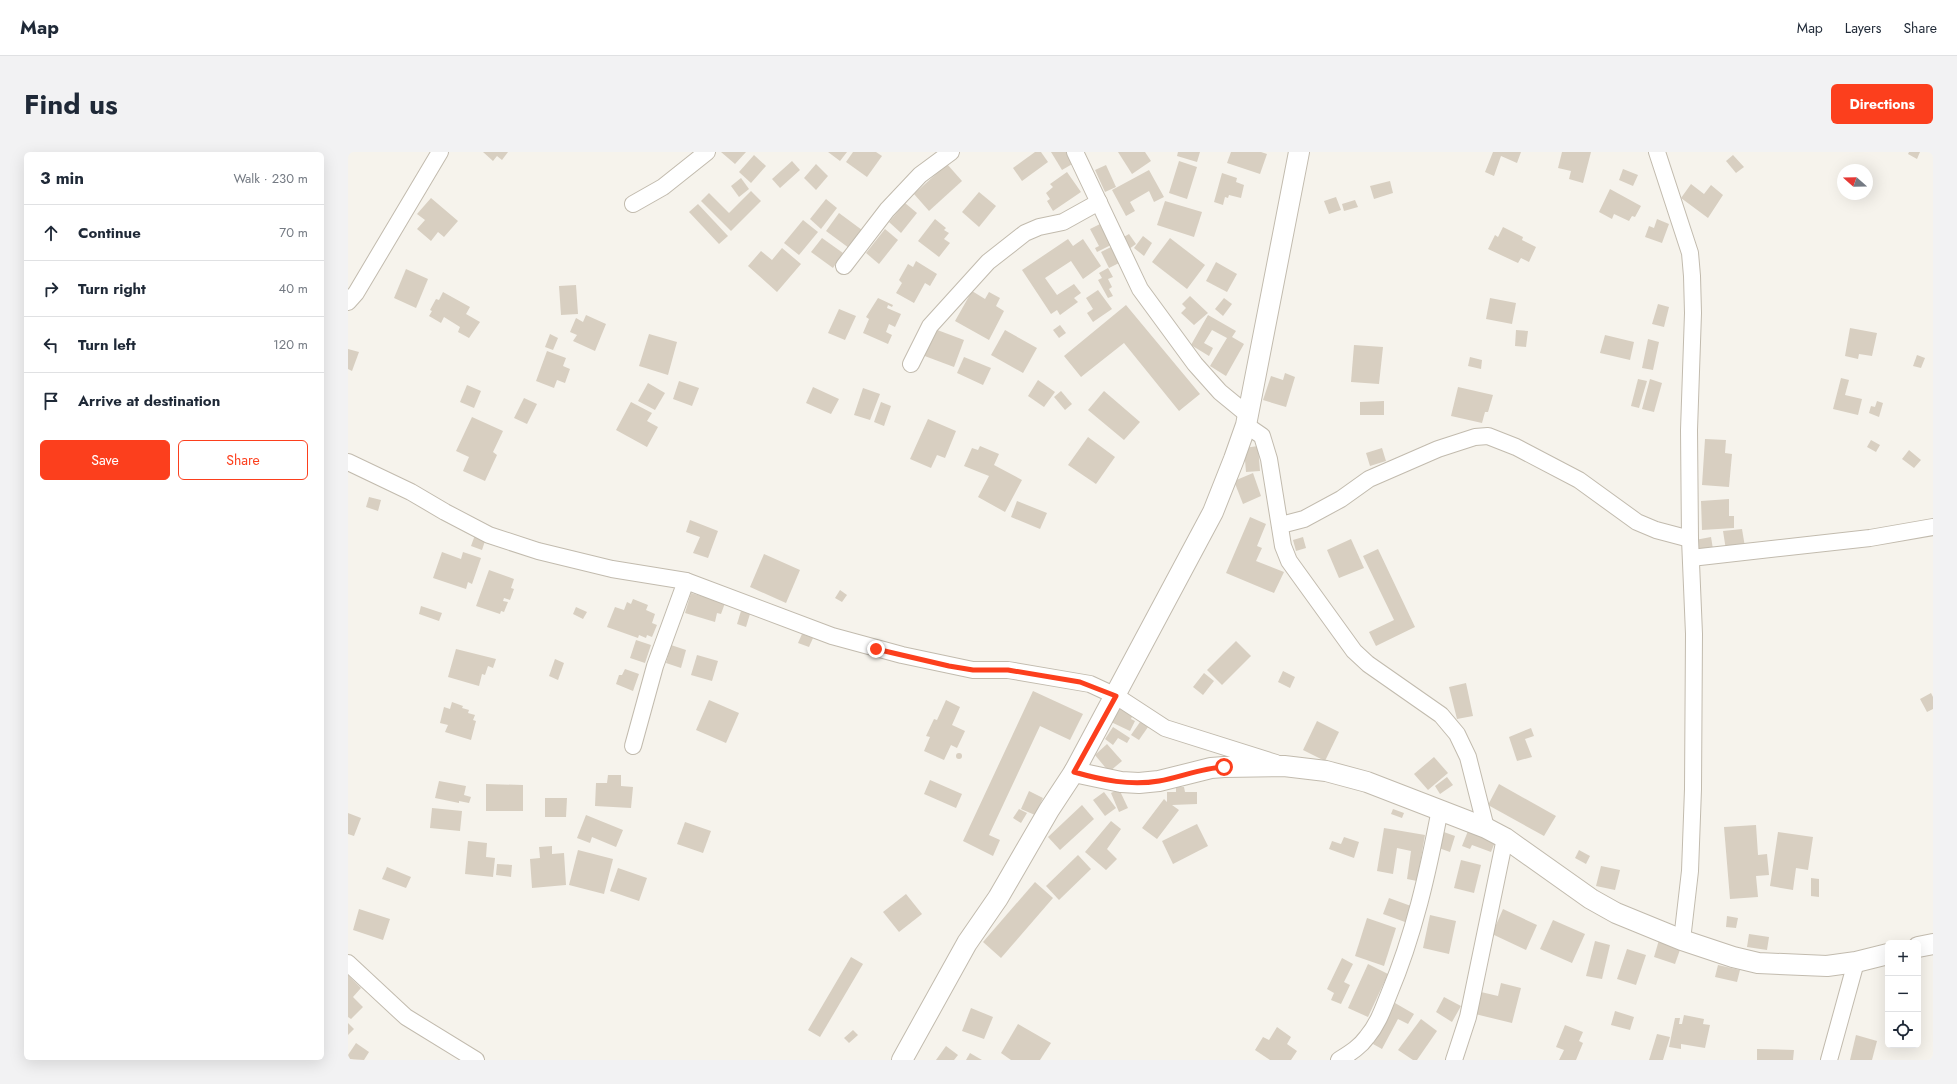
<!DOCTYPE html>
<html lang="en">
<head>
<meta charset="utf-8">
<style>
	body { margin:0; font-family:Jost,sans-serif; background:#f2f2f3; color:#1f2937 }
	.controls { position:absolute; right:12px; bottom:12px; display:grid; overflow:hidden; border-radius:6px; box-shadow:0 4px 16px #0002 }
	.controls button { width:36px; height:36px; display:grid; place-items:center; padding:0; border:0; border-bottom:1px solid #e0e1e3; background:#fff; color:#1f2937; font:20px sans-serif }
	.compass { position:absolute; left:1489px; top:12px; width:36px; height:36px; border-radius:50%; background:#fff; box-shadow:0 4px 16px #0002; rotate:290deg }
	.stop { position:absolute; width:12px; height:12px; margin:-9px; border:3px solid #fc3f1d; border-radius:50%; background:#fff }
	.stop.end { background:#fc3f1d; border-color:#fff; box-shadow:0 1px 4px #0008 }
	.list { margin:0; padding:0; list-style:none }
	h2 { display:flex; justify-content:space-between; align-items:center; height:52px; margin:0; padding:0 16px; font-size:17px }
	h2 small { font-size:13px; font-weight:400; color:#747a83 }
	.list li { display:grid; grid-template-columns:26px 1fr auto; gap:12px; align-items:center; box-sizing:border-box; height:56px; padding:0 16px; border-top:1px solid #e0e1e3 }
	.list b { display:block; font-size:15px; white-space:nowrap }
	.list em { font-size:13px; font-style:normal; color:#747a83 }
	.actions { display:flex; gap:8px; padding:12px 16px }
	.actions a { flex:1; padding:9px 0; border:1px solid #fc3f1d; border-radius:6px; text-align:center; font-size:14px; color:#fc3f1d }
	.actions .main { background:#fc3f1d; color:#fff }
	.icon { flex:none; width:22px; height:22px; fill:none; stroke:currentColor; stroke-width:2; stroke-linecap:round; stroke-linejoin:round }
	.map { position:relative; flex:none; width:1585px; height:908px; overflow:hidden; border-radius:6px }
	header { display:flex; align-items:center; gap:24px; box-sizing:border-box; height:56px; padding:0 20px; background:#fff; border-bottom:1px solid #e0e1e3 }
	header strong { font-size:19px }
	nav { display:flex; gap:22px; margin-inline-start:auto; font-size:14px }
	.intro { display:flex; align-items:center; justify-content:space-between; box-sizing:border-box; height:96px; padding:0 24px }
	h1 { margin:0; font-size:28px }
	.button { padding:10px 18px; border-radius:6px; background:#fc3f1d; color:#fff; font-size:14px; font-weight:700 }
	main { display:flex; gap:24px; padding:0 24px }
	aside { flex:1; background:#fff; border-radius:6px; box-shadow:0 4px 16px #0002 }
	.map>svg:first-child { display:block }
	.building { fill:#d8cfc1 }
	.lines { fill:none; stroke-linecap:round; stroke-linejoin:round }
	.minor-casing { stroke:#c2bbae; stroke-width:18 }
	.tertiary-casing { stroke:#c2bbae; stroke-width:22 }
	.minor { stroke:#fff; stroke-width:16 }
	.tertiary { stroke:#fff; stroke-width:20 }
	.route { stroke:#fc3f1d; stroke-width:5 }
</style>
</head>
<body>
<header>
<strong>Map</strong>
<nav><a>Map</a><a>Layers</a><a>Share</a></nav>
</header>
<div class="intro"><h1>Find us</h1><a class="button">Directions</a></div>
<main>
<aside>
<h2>3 min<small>Walk · 230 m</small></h2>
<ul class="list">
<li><svg class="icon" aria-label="ahead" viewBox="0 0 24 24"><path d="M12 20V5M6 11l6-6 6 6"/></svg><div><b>Continue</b></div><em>70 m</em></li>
<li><svg class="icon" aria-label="right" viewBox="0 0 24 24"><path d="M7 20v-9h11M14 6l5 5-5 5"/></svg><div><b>Turn right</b></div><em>40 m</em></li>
<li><svg class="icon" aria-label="left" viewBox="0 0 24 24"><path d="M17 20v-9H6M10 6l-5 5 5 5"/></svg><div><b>Turn left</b></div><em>120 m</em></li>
<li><svg class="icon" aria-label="arrive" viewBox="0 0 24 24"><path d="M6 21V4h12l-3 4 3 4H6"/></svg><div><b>Arrive at destination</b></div></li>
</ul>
<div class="actions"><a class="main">Save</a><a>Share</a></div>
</aside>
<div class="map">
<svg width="1585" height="908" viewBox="0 0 1585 908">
	<rect width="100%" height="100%" fill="#f6f3ec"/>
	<g class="building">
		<path d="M135,0H160L154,8L149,4L145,9Z"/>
		<path d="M373,0H398L387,12Z"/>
		<path d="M480,0H499L492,9Z"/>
		<path d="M505,0H528L534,4L519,25L498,10Z"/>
		<path d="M687,0H693L700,10L674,29L665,16Z"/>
		<path d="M703,0H720L726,11L714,18Z"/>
		<path d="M770,0H797L803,9L784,22Z"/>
		<path d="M830,0H852L849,10L829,4Z"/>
		<path d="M883,0H913L919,2L912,22L879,11Z"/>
		<path d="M1145,0H1173L1169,11L1153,4L1146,24L1137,20Z"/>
		<path d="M1214,0H1243L1235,31L1221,27L1223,19L1210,16Z"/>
		<path d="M1561,0H1572L1569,7L1560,2Z"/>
		<path d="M406,3L418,14L403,31L391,20Z"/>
		<path d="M1385,3L1396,15L1388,21L1378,9Z"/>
		<path d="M444,9L452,18L432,36L424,27Z"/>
		<path d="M831,9L849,15L839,47L821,41Z"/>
		<path d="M468,12L480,24L468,38L456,26Z"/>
		<path d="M599,12L614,29L581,59L566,42Z"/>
		<path d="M758,13L768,35L757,40L747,18Z"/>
		<path d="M1275,17L1290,23L1285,34L1271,28Z"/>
		<path d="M801,18L816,45L806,50L801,39L782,50L787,59L778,64L764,38Z"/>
		<path d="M719,20L733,40L705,59L699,49L702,47L698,41L705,35L702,32Z"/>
		<path d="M874,21L889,26L888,30L896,33L893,46L881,43L880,46L877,45L875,53L866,50Z"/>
		<path d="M393,26L401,37L391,45L383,34Z"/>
		<path d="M1042,29L1045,41L1026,47L1022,34Z"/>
		<path d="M1343,32L1356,42L1363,33L1375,43L1360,66L1333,46Z"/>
		<path d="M1262,37L1293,54L1287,65L1284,64L1281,69L1266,62L1264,67L1251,60Z"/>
		<path d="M403,39L413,49L383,79L353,49L361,41L381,61Z"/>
		<path d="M631,40L648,54L631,75L614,60Z"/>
		<path d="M988,45L993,58L981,62L976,49Z"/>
		<path d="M83,46L110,69L96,85L90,80L83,89L69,77L77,68L69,62Z"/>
		<path d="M478,47L489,56L473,77L462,67Z"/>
		<path d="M1007,48L1010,55L996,59L994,52Z"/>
		<path d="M817,49L854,60L846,85L809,73Z"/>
		<path d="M557,51L569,61L553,81L541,70Z"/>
		<path d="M350,52L380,84L371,92L341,60Z"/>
		<path d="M491,61L514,78L501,96L478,79Z"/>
		<path d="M587,67L598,76L596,78L601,81L596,87L602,91L591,105L570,89Z"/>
		<path d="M1309,67L1321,72L1314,91L1297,85L1301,74L1306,76Z"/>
		<path d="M455,68L470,80L451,103L436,91Z"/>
		<path d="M754,71L765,92L749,100L747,96L751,94L742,77Z"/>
		<path d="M1155,75L1175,85L1174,88L1188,95L1181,110L1173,106L1170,111L1140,97L1147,83L1150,85Z"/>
		<path d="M537,77L550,88L531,112L518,101Z"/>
		<path d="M781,82L788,92L781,97L774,86Z"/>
		<path d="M795,84L804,91L796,104L786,96Z"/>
		<path d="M474,86L495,101L485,116L463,100Z"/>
		<path d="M822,86L857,113L839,137L804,110Z"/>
		<path d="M720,87L725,94L735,87L753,114L735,127L723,109L697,126L709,143L726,132L733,141L726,146L730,150L712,163L709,158L703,162L674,118Z"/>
		<path d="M765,94L773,110L761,116L753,100Z"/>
		<path d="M434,96L453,112L429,140L400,114L413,99L424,108Z"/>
		<path d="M568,109L589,122L582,134L577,131L566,151L548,141L554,131L551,128L560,112L565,115Z"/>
		<path d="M868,110L889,122L879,140L858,129Z"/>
		<path d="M760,116L765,125L760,127L764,135L761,137L765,144L760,146L750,128L754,126L751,121Z"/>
		<path d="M58,117L80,127L68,156L46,146Z"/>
		<path d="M228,133L230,162L213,163L211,134Z"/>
		<path d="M750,138L764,157L745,170L739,161L745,157L738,146Z"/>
		<path d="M624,139L637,147L641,140L652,146L648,154L656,159L641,188L607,169Z"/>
		<path d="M95,140L122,155L118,162L132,170L121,186L110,180L112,175L96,165L93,171L81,164L84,159L82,158L88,147L91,148Z"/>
		<path d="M842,144L860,161L846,173L833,161L838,156L834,152Z"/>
		<path d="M530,146L545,153L544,155L540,153L539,156L553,162L547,175L541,172L538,180L544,183L540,192L515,181L521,167L518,165Z"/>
		<path d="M876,146L884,152L875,164L867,157Z"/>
		<path d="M1142,146L1168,151L1164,172L1138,167Z"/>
		<path d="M1310,152L1321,155L1316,175L1304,172Z"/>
		<path d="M778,153L852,242L831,259L776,191L733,225L716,204Z"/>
		<path d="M491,157L508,164L497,188L480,181Z"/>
		<path d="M238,163L258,172L247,199L225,189L229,183L222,180L228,166L235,170Z"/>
		<path d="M860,163L888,179L884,185L896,192L878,224L862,214L879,186L864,178L856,191L865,196L861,204L843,193Z"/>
		<path d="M712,173L718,181L711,186L705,178Z"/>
		<path d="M584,176L616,188L606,215L574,203Z"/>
		<path d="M1502,176L1529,181L1524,204L1511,202L1510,207L1497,204Z"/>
		<path d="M657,178L689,196L675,221L643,203Z"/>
		<path d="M1168,178L1180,179L1178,195L1167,194Z"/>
		<path d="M202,182L210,186L205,198L197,195Z"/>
		<path d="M301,182L329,190L320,223L291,214Z"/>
		<path d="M1257,183L1286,190L1282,208L1252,201Z"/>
		<path d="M1300,187L1311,190L1305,218L1294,216Z"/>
		<path d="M1006,193L1035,195L1031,232L1003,230Z"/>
		<path d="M0,197L11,200L4,219L0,217Z"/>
		<path d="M199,199L218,206L215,214L222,217L217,231L209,228L206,236L188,229Z"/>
		<path d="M1569,203L1577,206L1573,216L1565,214Z"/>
		<path d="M616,205L643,216L635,233L609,221Z"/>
		<path d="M1122,205L1134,208L1133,217L1120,214Z"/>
		<path d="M937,221L947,225L938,255L915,248L923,224L935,228Z"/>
		<path d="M1493,226L1501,228L1497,243L1514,247L1510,263L1485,257Z"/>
		<path d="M1290,227L1299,229L1291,256L1283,254Z"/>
		<path d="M1302,227L1314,231L1306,260L1294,257Z"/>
		<path d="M690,228L707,240L696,255L680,244Z"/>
		<path d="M331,229L351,236L344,254L325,247Z"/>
		<path d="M300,231L317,241L307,258L290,249Z"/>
		<path d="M119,233L133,239L126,256L112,250Z"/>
		<path d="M465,235L491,247L483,262L458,251Z"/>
		<path d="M1110,235L1145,243L1140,260H1137L1134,271L1103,264Z"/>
		<path d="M515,236L532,242L522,268L506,263Z"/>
		<path d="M713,239L724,252L717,258L706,245Z"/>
		<path d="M756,239L792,270L776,288L740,258Z"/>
		<path d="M176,246L189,252L179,272L166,266Z"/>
		<path d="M1036,249V263H1012V250Z"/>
		<path d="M1529,249L1535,251L1531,265L1521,261L1523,254L1527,255Z"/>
		<path d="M283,250L304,261L299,269L310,275L299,295L268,278Z"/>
		<path d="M533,250L543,254L536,274L526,270Z"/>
		<path d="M124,265L155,279L145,300L149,303L137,329L115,319L121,305L108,299Z"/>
		<path d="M580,267L608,279L597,306L589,303L583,316L562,307Z"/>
		<path d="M740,285L767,305L748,332L720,313Z"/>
		<path d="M1357,287L1378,288L1377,301L1384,302L1381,335L1354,333Z"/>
		<path d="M1523,288L1532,293L1528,300L1519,295Z"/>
		<path d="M632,294L651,302L646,313L674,328L657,360L630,345L641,324L616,314L624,296L630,298Z"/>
		<path d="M910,294L912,319L898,320L896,296Z"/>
		<path d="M1034,296L1038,309L1022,314L1018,301Z"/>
		<path d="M1561,298L1573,308L1566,316L1554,307Z"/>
		<path d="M905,321L913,344L895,352L886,329Z"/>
		<path d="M21,345L33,348L30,359L18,355Z"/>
		<path d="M1381,347V364H1386V376L1354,378L1353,349Z"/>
		<path d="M669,349L699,361L692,377L663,365Z"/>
		<path d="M902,365L918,372L909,394L914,396L908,409L936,420L926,441L878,421Z"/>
		<path d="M342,368L370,379L360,406L345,401L352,385L338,380Z"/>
		<path d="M1394,377L1397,395L1378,398L1375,379Z"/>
		<path d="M127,383L138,386L134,398L123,394Z"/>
		<path d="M955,385L958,396L948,399L945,388Z"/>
		<path d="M1363,385L1365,397L1350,400L1347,388Z"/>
		<path d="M1003,387L1016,416L991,426L979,398Z"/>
		<path d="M1030,397L1067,475L1028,494L1021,480L1046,468L1015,404Z"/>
		<path d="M94,400L113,407L115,400L133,406L124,432L120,430L118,437L85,426Z"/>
		<path d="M416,402L452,418L438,451L402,435Z"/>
		<path d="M141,418L166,427L163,436L166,437L162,448L156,446L155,449L160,450L156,460L153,459L152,462L128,454Z"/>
		<path d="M492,438L499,443L494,450L487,446Z"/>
		<path d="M343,441L377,451L373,462L369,461L367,470L337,461Z"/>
		<path d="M285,447L300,453L298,458L307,462L304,471L309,473L304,485L299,483L298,486L291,483L290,486L259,475L267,455L276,458L279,450L283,452Z"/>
		<path d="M73,454L94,461L91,469L71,462Z"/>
		<path d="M228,455L239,460L235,467L225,462Z"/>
		<path d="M393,459L402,462L398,475L389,472Z"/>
		<path d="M454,482L465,486L461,495L450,491Z"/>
		<path d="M288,488L303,493L297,511L282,506Z"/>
		<path d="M888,489L903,504L874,533L859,518Z"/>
		<path d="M323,493L338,498L333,516L318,511Z"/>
		<path d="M108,497L148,507L145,516L140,514L137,523L134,522L131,534L100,525Z"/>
		<path d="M349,503L370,509L364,529L343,523Z"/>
		<path d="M207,507L216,511L210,528L201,524Z"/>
		<path d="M277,517L291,522L285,539L268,532L271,523H274Z"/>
		<path d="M935,519L947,525L942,536L930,530Z"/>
		<path d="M856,521L866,529L855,543L845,535Z"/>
		<path d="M1118,531L1125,564L1109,567L1101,535Z"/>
		<path d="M685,539L735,562L722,588L692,574L641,683L652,688L645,704L615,689Z"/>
		<path d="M1583,541L1585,545V557L1579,560L1572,547Z"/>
		<path d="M361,548L391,561L378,591L348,578Z"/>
		<path d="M598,548L612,555L604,573L617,579L609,596L603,593L596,608L576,599L582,585L578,584L586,567L589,568Z"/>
		<path d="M104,550L115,554L114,556L121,558L120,561L127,563L125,568L128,569L123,588L97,580L100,573L92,571L96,555L102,557Z"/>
		<path d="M772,553L786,560L783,567L787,569L782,579L763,570Z"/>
		<path d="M969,569L991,580L977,609L955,598Z"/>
		<path d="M792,570L800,575L791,588L783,583Z"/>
		<path d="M765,575L782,586L779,591L770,586L765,593L757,587Z"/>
		<path d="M1183,576L1186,584L1177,587L1184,605L1169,609L1161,585Z"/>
		<path d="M759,592L774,609L761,620L747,603Z"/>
		<circle cx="611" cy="604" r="3"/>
		<path d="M1086,605L1100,621L1080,638L1066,622Z"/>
		<path d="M260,623H273V634L285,635L283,656L247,654L248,631H259Z"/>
		<path d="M1099,625L1105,633L1092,642L1087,634Z"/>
		<path d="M582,628L614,642L608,656L576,642Z"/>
		<path d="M91,629L118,634L116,643L123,645L121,651L111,649V651L87,646Z"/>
		<path d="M138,632L175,633V659H138Z"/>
		<path d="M1151,632L1208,664L1196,684L1140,653Z"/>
		<path d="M828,635H836L837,640H849V652L824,653L831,658L809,687L794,676L816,647L819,650V640H828Z"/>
		<path d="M771,637L780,656L771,660L763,641Z"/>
		<path d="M681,639L695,646L687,663L673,657Z"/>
		<path d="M756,640L768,656L757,664L745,648Z"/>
		<path d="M197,646H219L218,665H197Z"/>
		<path d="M734,653L746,667L712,698L700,685Z"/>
		<path d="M84,656L114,659L112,679L82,676Z"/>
		<path d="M671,657L679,661L673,671L665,666Z"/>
		<path d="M1045,657L1056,661L1054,666L1043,662Z"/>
		<path d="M0,661L13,666L6,684L0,682Z"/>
		<path d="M238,663L275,678L268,695L244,685L242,691L229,686Z"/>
		<path d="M763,669L773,677L759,697L769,707L758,718L737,700Z"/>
		<path d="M337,670L363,679L355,701L329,692Z"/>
		<path d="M849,672L860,694L825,712L814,689Z"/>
		<path d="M1408,673L1410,703L1419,702L1421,723L1408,724L1410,745L1382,747L1376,675Z"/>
		<path d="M1036,676L1077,683L1069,729L1059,727L1063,699L1049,696L1045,722L1029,719Z"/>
		<path d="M1093,679L1107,684L1102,700L1088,695Z"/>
		<path d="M1120,679L1147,690L1143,700L1124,693L1122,697L1114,694Z"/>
		<path d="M1430,680L1465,685L1460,718L1448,716L1445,738L1422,734Z"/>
		<path d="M996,685L1011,690L1006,706L981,697L984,689L993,692Z"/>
		<path d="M120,689L139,691L138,705L147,706L145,725L117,722Z"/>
		<path d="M204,694V702L216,701L218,733L184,736L182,707L192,706L191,695Z"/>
		<path d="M230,698L265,707L256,742L221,733Z"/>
		<path d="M1231,698L1242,704L1238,712L1227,706Z"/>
		<path d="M730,703L743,717L711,748L698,734Z"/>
		<path d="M1113,708L1133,713L1126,741L1106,736Z"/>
		<path d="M149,712L164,713L163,725L148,723Z"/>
		<path d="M1253,714L1272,718L1267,738L1248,734Z"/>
		<path d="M39,715L63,725L58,736L34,727Z"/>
		<path d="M270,716L299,726L291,749L262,739Z"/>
		<path d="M1463,726L1471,727V745L1463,744Z"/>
		<path d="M687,730L705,746L653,806L635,790Z"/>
		<path d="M558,742L574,762L551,780L535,760Z"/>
		<path d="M1041,746L1063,754L1057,770L1035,762Z"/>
		<path d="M11,757L42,767L35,788L5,778Z"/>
		<path d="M1155,757L1189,773L1178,798L1144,782Z"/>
		<path d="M1082,763L1108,769L1101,802L1075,796Z"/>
		<path d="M1379,764L1390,766L1388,776L1378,775Z"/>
		<path d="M1019,766L1048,776L1036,814L1007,804Z"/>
		<path d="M1205,768L1237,782L1224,811L1192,797Z"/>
		<path d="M1401,782L1421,785L1419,798L1399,795Z"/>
		<path d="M1311,788L1333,795L1327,812L1306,805Z"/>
		<path d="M1247,789L1262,793L1254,827L1238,824Z"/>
		<path d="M1279,797L1298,803L1288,833L1269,827Z"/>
		<path d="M503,805L515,812L472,885L460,878Z"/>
		<path d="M994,806L1005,812L996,830L1002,833L993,852L983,848L986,841L979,837Z"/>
		<path d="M1020,812L1040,822L1020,865L1000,856Z"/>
		<path d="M1370,813L1392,818L1389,830L1367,825Z"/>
		<path d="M0,823L13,836L5,845L15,855L3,867L0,865Z"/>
		<path d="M1153,831L1173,836L1164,871L1127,862L1133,840L1150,844Z"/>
		<path d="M1096,845L1113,854L1104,870L1088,860Z"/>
		<path d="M1047,851L1066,862L1060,872L1050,867L1034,897L1025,892Z"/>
		<path d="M623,856L645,865L636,887L614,879Z"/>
		<path d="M1267,859L1286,865L1282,878L1263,873Z"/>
		<path d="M1336,863L1356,867L1355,872L1362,873L1357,896L1333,892V897L1321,895L1327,866H1332L1331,872H1334Z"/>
		<path d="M1073,867L1089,879L1069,908H1065L1050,898Z"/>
		<path d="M0,871L6,877L0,883Z"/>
		<path d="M670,872L703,891L692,908H663L653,901Z"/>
		<path d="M1217,873L1235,880L1231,889L1235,891L1228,908H1211L1216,898L1208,895Z"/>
		<path d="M929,875L943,885L939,892L949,899L943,908H922L907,898L915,885L921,888Z"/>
		<path d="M505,878L510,883L501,891L496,886Z"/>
		<path d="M1309,882L1322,885L1315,908H1301Z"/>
		<path d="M1508,883L1529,889L1524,908H1502Z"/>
		<path d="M8,891L21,900L16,908L0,907V903Z"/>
		<path d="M598,894L610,903L606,908H588Z"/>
		<path d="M1409,897L1446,898L1445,908H1409Z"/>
		<path d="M622,901L634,908H618Z"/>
	</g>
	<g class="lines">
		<g class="minor-casing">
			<g id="minor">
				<path d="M727,0L792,137L847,212L872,240L900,263"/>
				<path d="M1309,0L1342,101L1344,124L1345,161L1341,278L1342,387L1346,482L1345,637L1342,719L1334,788"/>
				<path d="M285,52L315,35L359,0"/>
				<path d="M496,114L539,58L572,23L603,0"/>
				<path d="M0,150L8,141L92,0"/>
				<path d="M563,212L582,174L640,110L677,81L691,75L715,70L751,50"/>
				<path d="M898,273L914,284L921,307L935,394L941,409L1006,499L1020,512L1093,563L1109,582L1120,605L1138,676"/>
				<path d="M0,310L63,340L97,360L141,383L190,399L264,417L338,429L484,484L554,503L625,518H660L742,532L768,544L817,576L928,611"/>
				<path d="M933,373L956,367L993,347L1021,327L1090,297L1127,285L1140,284L1168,295L1231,328L1289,370L1308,378L1342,387"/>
				<path d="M1343,406L1522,386L1585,375"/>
				<path d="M285,594L307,514L338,429"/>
				<path d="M0,811L58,865L128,908"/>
				<path d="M991,908C1002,901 1012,895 1019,885C1030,872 1035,857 1041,842C1066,783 1080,720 1092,657"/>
				<path d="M1106,908L1120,865L1157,686"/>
				<path d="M1481,908L1508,810"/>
			</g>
		</g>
		<g class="tertiary-casing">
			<g id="tertiary">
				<path d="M726,620L773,630L791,631L811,629L863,616L876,615L936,614L978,619L1019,630L1138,676L1157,686L1243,747L1268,761L1334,788L1385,805L1410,811L1479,814L1508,810L1540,802"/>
				<path d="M1570,795L1585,792"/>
				<path d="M554,908L619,791L650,746L701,658L726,620L865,360L886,307L898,273L951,0"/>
			</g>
		</g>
		<use href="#minor" class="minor"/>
		<use href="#tertiary" class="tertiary"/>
	</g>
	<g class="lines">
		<path class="route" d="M528,497L601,514L625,518H660L732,530L768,544L726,620C754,628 782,634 811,629C833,625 854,616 876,615"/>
	</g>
</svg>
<div class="controls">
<button>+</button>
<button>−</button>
<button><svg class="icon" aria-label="locate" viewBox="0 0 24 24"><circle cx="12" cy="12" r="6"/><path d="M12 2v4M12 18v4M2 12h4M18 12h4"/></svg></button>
</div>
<svg class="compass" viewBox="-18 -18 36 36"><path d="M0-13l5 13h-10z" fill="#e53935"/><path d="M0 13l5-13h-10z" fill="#747a83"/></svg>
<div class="stop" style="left:876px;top:615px"></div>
<div class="stop end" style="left:528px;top:497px"></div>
</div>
</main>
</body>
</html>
